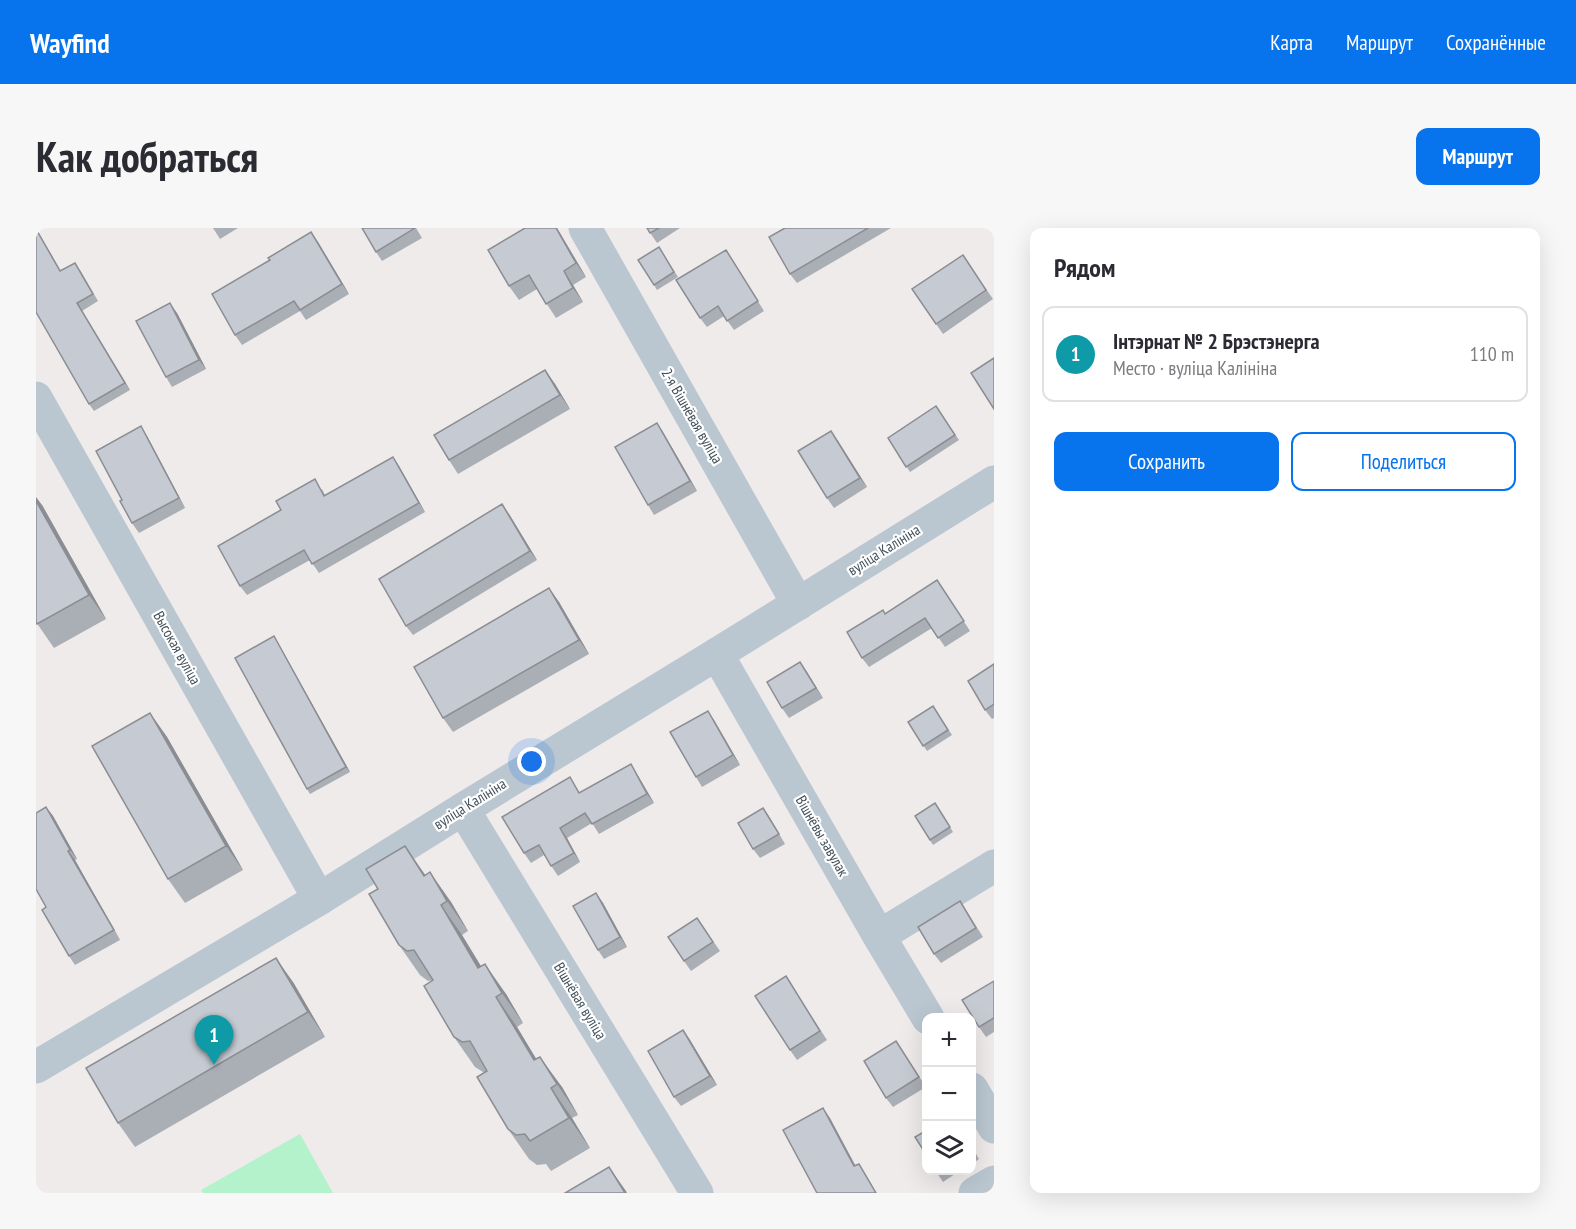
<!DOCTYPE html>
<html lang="ru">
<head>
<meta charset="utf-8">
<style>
	body { margin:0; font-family:"PT Sans Narrow",sans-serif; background:#f7f7f7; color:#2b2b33 }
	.controls { position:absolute; right:18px; bottom:18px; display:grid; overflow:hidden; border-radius:12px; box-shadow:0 6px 24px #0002 }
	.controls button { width:54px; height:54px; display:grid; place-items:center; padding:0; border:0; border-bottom:2px solid #e1e1e2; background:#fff; color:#2b2b33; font:30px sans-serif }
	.you { position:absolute; left:496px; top:534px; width:21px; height:21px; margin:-15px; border:4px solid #fff; border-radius:50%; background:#1a73e8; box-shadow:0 0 0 9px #1a73e833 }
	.badge { display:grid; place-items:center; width:39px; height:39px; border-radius:50%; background:#0773ed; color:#fff; font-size:20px; font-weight:700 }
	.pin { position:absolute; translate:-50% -50px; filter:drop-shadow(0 2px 3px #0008) }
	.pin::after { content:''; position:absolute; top:32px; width:21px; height:18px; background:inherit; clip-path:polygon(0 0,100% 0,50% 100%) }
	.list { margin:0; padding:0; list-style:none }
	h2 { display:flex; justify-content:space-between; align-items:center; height:78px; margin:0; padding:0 24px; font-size:26px }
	h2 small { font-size:20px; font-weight:400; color:#7c7c81 }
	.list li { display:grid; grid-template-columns:39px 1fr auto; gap:18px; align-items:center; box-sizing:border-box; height:96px; margin:0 12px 12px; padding:0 12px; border:2px solid #e1e1e2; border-radius:12px }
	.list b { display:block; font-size:22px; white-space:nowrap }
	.list p { margin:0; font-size:20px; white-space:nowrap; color:#7c7c81 }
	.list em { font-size:20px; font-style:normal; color:#7c7c81 }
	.actions { display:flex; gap:12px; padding:18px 24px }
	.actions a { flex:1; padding:14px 0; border:2px solid #0773ed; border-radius:12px; text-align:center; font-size:21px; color:#0773ed }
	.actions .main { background:#0773ed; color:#fff }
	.icon { flex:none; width:33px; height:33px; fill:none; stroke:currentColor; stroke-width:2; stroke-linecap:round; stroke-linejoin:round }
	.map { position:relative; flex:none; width:958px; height:965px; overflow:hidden; border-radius:12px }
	header { display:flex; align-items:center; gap:36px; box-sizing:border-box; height:84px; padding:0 30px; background:#0773ed; color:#fff }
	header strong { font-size:28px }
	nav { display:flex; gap:33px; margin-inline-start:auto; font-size:21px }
	.intro { display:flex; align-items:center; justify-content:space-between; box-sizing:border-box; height:144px; padding:0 36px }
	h1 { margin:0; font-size:42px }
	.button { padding:15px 27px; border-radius:12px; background:#0773ed; color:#fff; font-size:21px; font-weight:700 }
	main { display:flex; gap:36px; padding:0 36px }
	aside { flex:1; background:#fff; border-radius:12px; box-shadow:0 6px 24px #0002 }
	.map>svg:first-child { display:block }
	.green { fill:#b3f2ca }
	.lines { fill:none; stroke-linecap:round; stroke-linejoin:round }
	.street { stroke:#bac7d0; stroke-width:33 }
	.wall { fill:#aaaeb5 }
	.shaded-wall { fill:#8b8d93 }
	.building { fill:#c6cad2; stroke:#8b8d93; stroke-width:1.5 }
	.labels { text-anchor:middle; stroke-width:4.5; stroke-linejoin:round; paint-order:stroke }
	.street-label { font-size:15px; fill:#42505a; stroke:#fff }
</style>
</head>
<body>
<header>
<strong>Wayfind</strong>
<nav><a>Карта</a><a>Маршрут</a><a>Сохранённые</a></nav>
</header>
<div class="intro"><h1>Как добраться</h1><a class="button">Маршрут</a></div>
<main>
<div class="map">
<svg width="958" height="965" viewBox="0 0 958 965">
	<rect width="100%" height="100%" fill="#efebeb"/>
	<path class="green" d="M264,906L297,965H167L165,962Z"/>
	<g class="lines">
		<g class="street">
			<path d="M549,0L762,376"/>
			<path d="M0,170L283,671"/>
			<path d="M681,426L843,708L892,790"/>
			<path d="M427,581L661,965"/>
			<path d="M843,708L958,638"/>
			<path d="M0,839L283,671L427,581L681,426L958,254"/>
			<path d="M936,861L958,899"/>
			<path d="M939,965L958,954"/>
		</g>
	</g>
	<g class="wall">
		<path d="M0,0L25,43L44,42L62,73L46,83L94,162L58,183L53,176Z"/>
		<path d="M177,0H202L184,11Z"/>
		<path d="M380,0L386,10L346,33L340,24Z"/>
		<path d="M489,0H521L550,49L537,57L547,74L520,90L501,61L483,72L473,58Z"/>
		<path d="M611,0H644L621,15Z"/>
		<path d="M749,0H855L761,55L754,46Z"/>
		<path d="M282,14L313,66L270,92L264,83L206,117L199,107Z"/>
		<path d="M623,19L642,49L621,62L618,57Z"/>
		<path d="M927,27L957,71L907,106L876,61Z"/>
		<path d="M696,31L728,83L698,102L688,88L671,99L664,90Z"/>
		<path d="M141,85L170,141L136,159L130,149Z"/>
		<path d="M509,142L519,156L534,181L422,246L413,232Z"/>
		<path d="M900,178L923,212L874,244L852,210Z"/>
		<path d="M621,195L627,204L661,263L618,287L612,277Z"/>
		<path d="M111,208L149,280L103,305L96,295L86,272Z"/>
		<path d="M802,213L831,259L798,280L791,270Z"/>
		<path d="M357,229L363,238L389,284L283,345L274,332L211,367L204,358L286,261L289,267Z"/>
		<path d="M6,277L70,391L18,420L0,394Z"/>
		<path d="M473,286L501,332L377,407L370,398Z"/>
		<path d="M901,352L934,403L909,419L896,400L833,439L826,430L850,386Z"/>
		<path d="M513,360L523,374L553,426L417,504L407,490Z"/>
		<path d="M238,408L314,544L274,566L271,561Z"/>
		<path d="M764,434L787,470L753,490L746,480Z"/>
		<path d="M958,436V490L956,491L949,482Z"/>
		<path d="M897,478L916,507L891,523L872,494Z"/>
		<path d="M114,485L131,509L207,642L149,675L132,651Z"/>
		<path d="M678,492L704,537L666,559L660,549Z"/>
		<path d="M595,536L601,546L618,575L563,606L556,595L531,610L544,634L522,648L508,627L495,635L488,625L534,549L544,565Z"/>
		<path d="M899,575L917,604L897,617L879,588Z"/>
		<path d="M10,579L17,588L41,631L39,632L84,712L39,737L33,728L10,679Z"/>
		<path d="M727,580L749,616L724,630L717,621Z"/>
		<path d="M389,647L415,674L432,703L426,707L445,738L470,766L487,795L481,799L500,831L526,859L542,887L536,890L554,920L515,943L510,936L501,937L493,931L472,901L450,844H447L439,839L418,809L397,752L392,753L384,747L363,717Z"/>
		<path d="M560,665L567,675L591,719L568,731L562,722Z"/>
		<path d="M930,682L947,709L905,735L898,726Z"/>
		<path d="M661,690L684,723L655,743L648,733Z"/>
		<path d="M958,753V804L950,809L943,799Z"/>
		<path d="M257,754L289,809L99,919L82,895Z"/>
		<path d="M756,758L791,812L761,832L754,822Z"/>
		<path d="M647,802L654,812L681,857L645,878L638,869Z"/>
		<path d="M860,813L890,859L857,879L850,870Z"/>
		<path d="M936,919L943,931L936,936Z"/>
		<path d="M899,942H925L907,954Z"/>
	</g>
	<g class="shaded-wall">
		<path d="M520,0H521L550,49L540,35Z"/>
		<path d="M275,4L282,14L313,66L306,56Z"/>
		<path d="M528,43L537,57L547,74L537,60Z"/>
		<path d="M41,75L46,83L94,162L89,155Z"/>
		<path d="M134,75L141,85L170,141L163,132Z"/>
		<path d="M509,142L519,156L534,181L524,167Z"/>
		<path d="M621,195L627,204L661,263L654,253Z"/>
		<path d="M105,198L111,208L149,280L143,270Z"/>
		<path d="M795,203L802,213L831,259L824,250Z"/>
		<path d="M357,229L363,238L389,284L383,275Z"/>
		<path d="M0,269L6,277L70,391L53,367L0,273Z"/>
		<path d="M466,276L473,286L501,332L494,323Z"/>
		<path d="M513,360L523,374L553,426L543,412Z"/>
		<path d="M238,408L241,413L314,544L310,539Z"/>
		<path d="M764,434L771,444L787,470L780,460Z"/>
		<path d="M672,483L678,492L704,537L697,527Z"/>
		<path d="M114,485L131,509L207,642L190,618Z"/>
		<path d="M595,536L601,546L618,575L611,566Z"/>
		<path d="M10,579L17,588L41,631L34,622Z"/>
		<path d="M727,580L734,590L749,616L743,606Z"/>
		<path d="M524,600L531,610L544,634L538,625Z"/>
		<path d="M369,618L390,648L409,678L388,648Z"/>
		<path d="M32,623L39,632L84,712L78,702Z"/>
		<path d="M394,644L415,674L432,703L411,673Z"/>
		<path d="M560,665L567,675L591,719L584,709Z"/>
		<path d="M405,677L426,707L464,770L442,740Z"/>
		<path d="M240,730L257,754L289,809L272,784Z"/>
		<path d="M449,736L470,766L487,795L466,765Z"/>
		<path d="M460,769L481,799L519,862L498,832Z"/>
		<path d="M647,802L654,812L681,857L674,848Z"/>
		<path d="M504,829L526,859L542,887L521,856Z"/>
		<path d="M515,860L536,890L554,920L533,890Z"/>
		<path d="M787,880L794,890L825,948L818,938Z"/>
		<path d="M573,939L590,963L591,965H589Z"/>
	</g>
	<g class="building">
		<path d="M326,0H379L340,24Z"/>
		<path d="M489,0H520L540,35L528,43L537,60L510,76L493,47L473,58L452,22Z"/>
		<path d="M611,0H623L614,5Z"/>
		<path d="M749,0H832L754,46L733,9Z"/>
		<path d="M0,1L24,43L39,35L57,66L41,75L89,155L53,176L0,84Z"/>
		<path d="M275,4L306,56L264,82L258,73L199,107L176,66L234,32L232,30Z"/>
		<path d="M623,19L638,44L618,57L602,32Z"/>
		<path d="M690,22L722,73L691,93L682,78L664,90L640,52Z"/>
		<path d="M927,27L950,62L900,96L876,61Z"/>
		<path d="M134,75L163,132L130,149L100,93Z"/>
		<path d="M958,130V181L935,145Z"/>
		<path d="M509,142L524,167L413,232L398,207Z"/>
		<path d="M900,178L919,207L870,239L852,210Z"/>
		<path d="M621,195L654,253L612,277L579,219Z"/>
		<path d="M105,198L143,270L96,295L84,273L86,272L60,223Z"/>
		<path d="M795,203L824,250L791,270L762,223Z"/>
		<path d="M357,229L383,275L276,336L268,322L204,358L182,318L245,282L240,273L279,251L288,268Z"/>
		<path d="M0,273L53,367L1,396L0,394Z"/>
		<path d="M466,276L494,323L370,398L343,351Z"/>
		<path d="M901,352L928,393L902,410L889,390L826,430L811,404L847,382L849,386Z"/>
		<path d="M513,360L543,412L407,490L378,439Z"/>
		<path d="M238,408L310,539L271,561L199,430Z"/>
		<path d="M764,434L780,460L746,480L731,454Z"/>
		<path d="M958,436V476L949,482L932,453Z"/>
		<path d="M897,478L912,502L887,518L872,494Z"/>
		<path d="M672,483L697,527L660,549L634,504Z"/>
		<path d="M114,485L190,618L132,651L56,518Z"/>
		<path d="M595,536L611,566L556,596L549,585L524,600L538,625L515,638L503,617L488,625L466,589L534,549L543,565Z"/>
		<path d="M899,575L914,599L894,612L879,588Z"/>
		<path d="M10,579L34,622L32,623L78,702L33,728L6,682L10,679L0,661V585Z"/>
		<path d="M727,580L743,606L717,621L702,595Z"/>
		<path d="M369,618L388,648L394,644L411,673L405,677L442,740L449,736L466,765L460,769L498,832L504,829L521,856L515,860L533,890L494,913L489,906L480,907L472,901L441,849L451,843L434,813L426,814L418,809L388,758L397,752L378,722L371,723L363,717L333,666L342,661L330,641Z"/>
		<path d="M560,665L584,709L562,722L537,678Z"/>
		<path d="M924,673L940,700L898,726L882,699Z"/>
		<path d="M661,690L677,714L648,733L632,709Z"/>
		<path d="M240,730L272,784L82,895L50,840Z"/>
		<path d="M750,748L784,803L754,822L719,768Z"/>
		<path d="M958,753V790L943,799L926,772Z"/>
		<path d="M647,802L674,848L638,869L612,823Z"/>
		<path d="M860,813L883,849L850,870L828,833Z"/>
		<path d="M787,880L818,938L823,936L840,965H781L747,902Z"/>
		<path d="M891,902V928L879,909Z"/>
		<path d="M573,939L589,965H529Z"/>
	</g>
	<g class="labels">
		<g class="street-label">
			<text transform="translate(656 188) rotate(60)" y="5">2-я Вішнёвая вуліца</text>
			<text transform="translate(848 322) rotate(-32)" y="5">вуліца Калініна</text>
			<text transform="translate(141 420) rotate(61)" y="5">Высокая вуліца</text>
			<text transform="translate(434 576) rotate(-32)" y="5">вуліца Калініна</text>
			<text transform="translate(786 608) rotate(60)" y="5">Вішнёвы завулак</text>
			<text transform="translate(544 773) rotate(59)" y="5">Вішнёвая вуліца</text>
		</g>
	</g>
</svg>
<div class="controls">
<button>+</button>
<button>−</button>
<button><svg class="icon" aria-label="layers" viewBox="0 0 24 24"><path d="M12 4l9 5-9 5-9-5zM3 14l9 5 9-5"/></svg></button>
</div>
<div class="you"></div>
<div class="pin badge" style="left:178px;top:837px;background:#0f9aa8">1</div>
</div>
<aside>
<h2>Рядом<small></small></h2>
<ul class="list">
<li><span class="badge" style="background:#0f9aa8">1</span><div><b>Інтэрнат № 2 Брэстэнерга</b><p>Место · вуліца Калініна</p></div><em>110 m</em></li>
</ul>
<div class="actions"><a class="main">Сохранить</a><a>Поделиться</a></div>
</aside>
</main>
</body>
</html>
